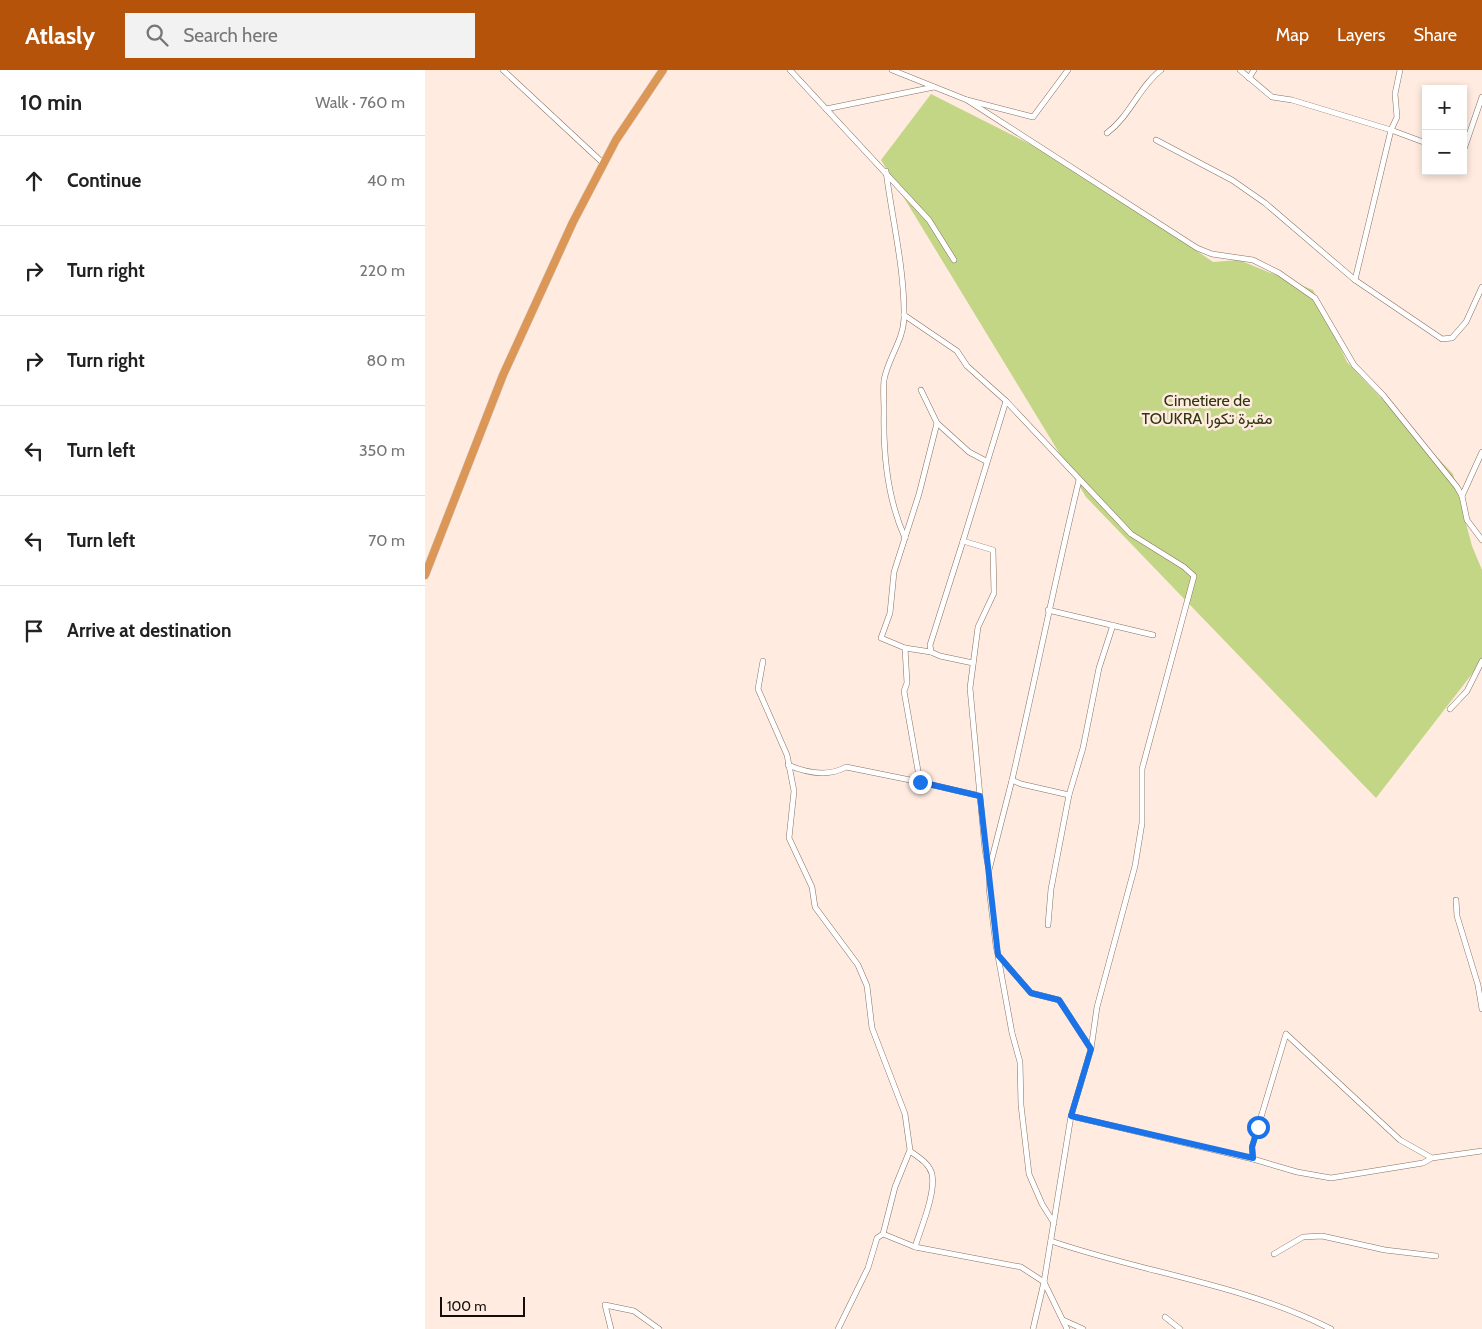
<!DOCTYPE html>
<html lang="en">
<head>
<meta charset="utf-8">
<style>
	body { margin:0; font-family:Cabin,Vazirmatn,sans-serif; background:#f2f2f2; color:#222 }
	.controls { position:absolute; right:15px; top:15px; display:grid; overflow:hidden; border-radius:0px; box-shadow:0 2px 8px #0003 }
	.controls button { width:45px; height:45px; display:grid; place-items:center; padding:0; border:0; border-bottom:1px solid #e0e0e0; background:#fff; color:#222; font:25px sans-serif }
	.scale { position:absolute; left:15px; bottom:12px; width:85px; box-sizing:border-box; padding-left:5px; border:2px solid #150d08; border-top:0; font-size:14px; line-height:18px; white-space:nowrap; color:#150d08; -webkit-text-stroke:4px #ffebdf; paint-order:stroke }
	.stop { position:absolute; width:15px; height:15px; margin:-11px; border:4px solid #1a73e8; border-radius:50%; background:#fff }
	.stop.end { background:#1a73e8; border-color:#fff; box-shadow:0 1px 5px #0008 }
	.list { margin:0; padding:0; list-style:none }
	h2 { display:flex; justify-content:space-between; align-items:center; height:65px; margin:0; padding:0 20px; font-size:21px }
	h2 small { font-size:16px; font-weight:400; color:#767676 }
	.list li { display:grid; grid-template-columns:32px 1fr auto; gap:15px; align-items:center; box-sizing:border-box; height:90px; padding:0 20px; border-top:1px solid #e0e0e0 }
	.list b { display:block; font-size:19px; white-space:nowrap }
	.list em { font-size:16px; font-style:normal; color:#767676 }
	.icon { flex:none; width:28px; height:28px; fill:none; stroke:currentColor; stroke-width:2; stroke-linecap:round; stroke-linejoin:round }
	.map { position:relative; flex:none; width:1057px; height:1259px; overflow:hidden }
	header { display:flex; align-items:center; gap:30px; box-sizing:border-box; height:70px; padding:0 25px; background:#b45309; color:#fff }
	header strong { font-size:24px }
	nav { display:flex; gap:28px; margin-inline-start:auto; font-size:18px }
	.search { width:350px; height:45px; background:#f2f2f2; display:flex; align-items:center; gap:12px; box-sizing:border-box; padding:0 18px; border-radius:0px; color:#767676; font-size:19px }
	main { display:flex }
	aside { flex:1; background:#fff }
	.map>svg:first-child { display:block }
	.green { fill:#c3d686 }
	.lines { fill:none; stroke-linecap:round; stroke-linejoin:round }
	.minor-casing { stroke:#877164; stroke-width:6 }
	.trunk-casing { stroke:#d5d3d3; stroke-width:9 }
	.minor { stroke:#fff; stroke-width:5 }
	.trunk { stroke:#dc9756; stroke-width:8 }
	.route { stroke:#1a73e8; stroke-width:6 }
	.labels { text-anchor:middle; stroke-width:5; stroke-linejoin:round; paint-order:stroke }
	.park-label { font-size:16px; fill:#2e3610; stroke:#ffebdf }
</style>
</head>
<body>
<header>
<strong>Atlasly</strong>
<div class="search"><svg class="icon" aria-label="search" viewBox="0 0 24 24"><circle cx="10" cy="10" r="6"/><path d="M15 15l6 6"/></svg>Search here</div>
<nav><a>Map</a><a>Layers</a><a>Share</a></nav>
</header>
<main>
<aside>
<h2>10 min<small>Walk · 760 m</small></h2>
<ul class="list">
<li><svg class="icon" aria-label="ahead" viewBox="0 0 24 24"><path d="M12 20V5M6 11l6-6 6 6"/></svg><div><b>Continue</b></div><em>40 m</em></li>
<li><svg class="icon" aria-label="right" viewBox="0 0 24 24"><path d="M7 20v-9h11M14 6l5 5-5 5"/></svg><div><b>Turn right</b></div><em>220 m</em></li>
<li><svg class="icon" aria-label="right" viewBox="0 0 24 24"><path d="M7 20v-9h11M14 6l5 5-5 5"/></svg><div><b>Turn right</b></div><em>80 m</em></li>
<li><svg class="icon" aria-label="left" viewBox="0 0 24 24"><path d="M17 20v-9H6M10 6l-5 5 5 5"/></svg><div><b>Turn left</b></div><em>350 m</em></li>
<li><svg class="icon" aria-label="left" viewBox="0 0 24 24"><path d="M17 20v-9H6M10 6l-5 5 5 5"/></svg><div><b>Turn left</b></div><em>70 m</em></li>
<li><svg class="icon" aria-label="arrive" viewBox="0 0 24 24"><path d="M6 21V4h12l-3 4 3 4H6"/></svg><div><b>Arrive at destination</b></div></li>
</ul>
</aside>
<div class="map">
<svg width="1057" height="1259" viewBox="0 0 1057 1259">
	<rect width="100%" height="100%" fill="#ffebdf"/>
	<path class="green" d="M506,24L648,96L788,192L814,190L888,220L922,292L1028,404L1047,476L1057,500V591L951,728L661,427L456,90Z"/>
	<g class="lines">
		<g class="minor-casing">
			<g id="minor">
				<path d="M78,0L178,93"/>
				<path d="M365,0L504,150L529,190"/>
				<path d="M467,0L542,30L608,47L643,0"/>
				<path d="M815,0L847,27L867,30L966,60L1001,73"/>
				<path d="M824,8L829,0"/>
				<path d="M542,30L772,178L787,184L828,190L854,203L890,228L929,295L958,325L1032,417L1037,426L1042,450L1057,470"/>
				<path d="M401,39L509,17"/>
				<path d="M682,63C705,46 714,17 736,0"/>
				<path d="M731,70L807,110L840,133L930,210L1017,269L1027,268L1041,252L1057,217"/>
				<path d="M1038,82L1057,27"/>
				<path d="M461,101C467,149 480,200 479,249C478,271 463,288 459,310C458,320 459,331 459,341C458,384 462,428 480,468"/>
				<path d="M930,210L966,60L972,47L970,24L975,0"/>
				<path d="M479,245L532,281L542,296L581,331L538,471L568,480L569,523L553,557L545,618L555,726"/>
				<path d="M496,320L512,353L544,382L561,391"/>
				<path d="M581,331L706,464L759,497L769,506L717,699V753L710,796L672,937L666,979L646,1046L619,1212L642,1259"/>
				<path d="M512,353L494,424L469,502L465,543L456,568L480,578L482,613L479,621L495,712L555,726L560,780L564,800"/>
				<path d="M1037,426L1057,382"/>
				<path d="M538,471L505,575L506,582L515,586L548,593"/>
				<path d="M623,540L728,565"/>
				<path d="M480,578L506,582"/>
				<path d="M338,591L333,619L362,685L369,721L364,768L387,817L390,837L433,895L442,916L447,958L480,1044L485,1080L470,1117L458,1164L490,1177L596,1197L619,1212L608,1259"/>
				<path d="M1025,639L1042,621L1057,591"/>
				<path d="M363,695C382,703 403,707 421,697L495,712"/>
				<path d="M587,710L564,800V818L571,876L573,885L606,923L634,930L666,979"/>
				<path d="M644,725L596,714L587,710C610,610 630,510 654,410"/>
				<path d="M1031,830L1032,846L1053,915L1057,939"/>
				<path d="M623,855L626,819L644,725L658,678L674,598L688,555"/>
				<path d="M573,886L587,963L595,992L596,1035L604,1104L617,1134L629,1153"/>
				<path d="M646,1046L828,1089"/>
				<path d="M485,1081C493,1087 504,1093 507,1104C511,1123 496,1158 490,1177"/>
				<path d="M1007,1088L975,1070L861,964L827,1077L828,1089L872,1102L906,1108L998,1093L1007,1088L1057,1081"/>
				<path d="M626,1171C719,1203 818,1214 906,1259"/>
				<path d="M849,1184L878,1167L897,1166L960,1180L1011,1186"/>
				<path d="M740,1247L755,1259"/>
				<path d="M638,1250L658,1259"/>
				<path d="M186,1259L180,1235L209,1241L234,1259"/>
				<path d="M413,1259L443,1198L452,1168L458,1164"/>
			</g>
		</g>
		<g class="trunk-casing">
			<path id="trunk" d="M0,505L78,305L148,152L191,70L238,0"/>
		</g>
		<use href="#minor" class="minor"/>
		<use href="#trunk" class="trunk"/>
	</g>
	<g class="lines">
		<path class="route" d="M495,712L555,726L573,885L606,923L634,930L666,979L646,1046L828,1088L827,1077L833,1057"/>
	</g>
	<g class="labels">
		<g class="park-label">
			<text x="782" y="336">Cimetiere de<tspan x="782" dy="18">TOUKRA مقبرة تكورا</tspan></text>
		</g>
	</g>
</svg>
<div class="controls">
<button>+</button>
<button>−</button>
</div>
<div class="scale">100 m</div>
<div class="stop" style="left:833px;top:1057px"></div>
<div class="stop end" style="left:495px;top:712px"></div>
</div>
</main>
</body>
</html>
